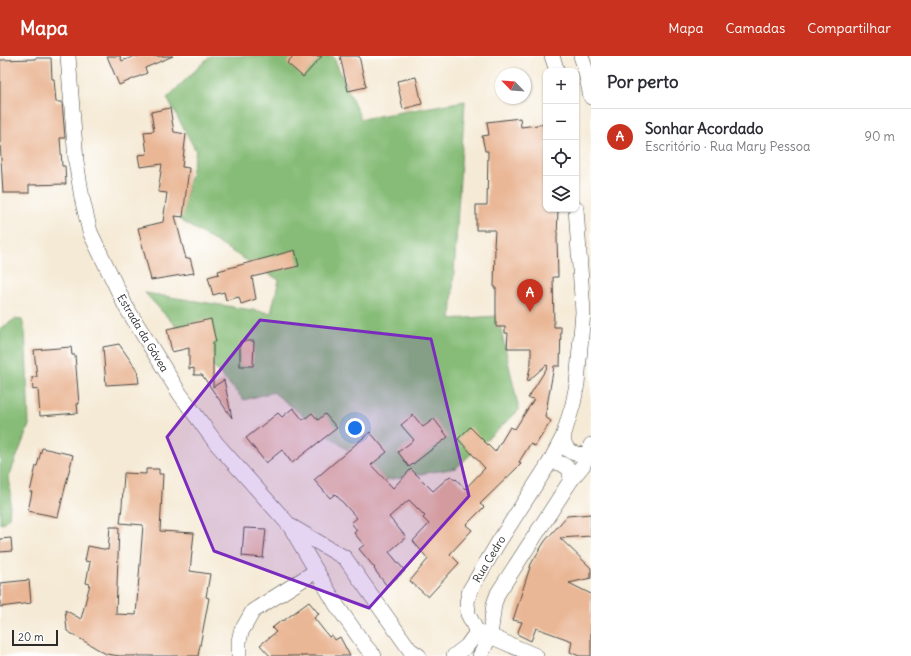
<!DOCTYPE html>
<html lang="pt">
<head>
<meta charset="utf-8">
<style>
	body { margin:0; font-family:Delius,sans-serif; background:#f2f2f3; color:#2b2b33 }
	.controls { position:absolute; right:12px; top:12px; display:grid; overflow:hidden; border-radius:8px; box-shadow:0 1px 3px #0004 }
	.controls button { width:36px; height:36px; display:grid; place-items:center; padding:0; border:0; border-bottom:1px solid #e1e1e2; background:#fff; color:#2b2b33; font:20px sans-serif }
	.compass { position:absolute; left:495px; top:12px; width:36px; height:36px; border-radius:50%; background:#fff; box-shadow:0 1px 3px #0004; rotate:295deg }
	.scale { position:absolute; left:12px; bottom:10px; width:46px; box-sizing:border-box; padding-left:4px; border:2px solid #2b2b2b; border-top:0; font-size:11px; line-height:14px; white-space:nowrap; color:#2b2b2b; -webkit-text-stroke:3px #fff; paint-order:stroke }
	.you { position:absolute; left:355px; top:372px; width:14px; height:14px; margin:-10px; border:3px solid #fff; border-radius:50%; background:#1a73e8; box-shadow:0 0 0 6px #1a73e833 }
	.badge { display:grid; place-items:center; width:26px; height:26px; border-radius:50%; background:#c8321e; color:#fff; font-size:13px; font-weight:700 }
	.pin { position:absolute; translate:-50% -33px; filter:drop-shadow(0 1px 2px #0008) }
	.pin::after { content:''; position:absolute; top:21px; width:14px; height:12px; background:inherit; clip-path:polygon(0 0,100% 0,50% 100%) }
	.list { margin:0; padding:0; list-style:none }
	h2 { display:flex; justify-content:space-between; align-items:center; height:52px; margin:0; padding:0 16px; font-size:17px }
	h2 small { font-size:13px; font-weight:400; color:#7c7c81 }
	.list li { display:grid; grid-template-columns:26px 1fr auto; gap:12px; align-items:center; box-sizing:border-box; height:56px; padding:0 16px; border-top:1px solid #e1e1e2 }
	.list b { display:block; font-size:15px; white-space:nowrap }
	.list p { margin:0; font-size:13px; white-space:nowrap; color:#7c7c81 }
	.list em { font-size:13px; font-style:normal; color:#7c7c81 }
	.icon { flex:none; width:22px; height:22px; fill:none; stroke:currentColor; stroke-width:2; stroke-linecap:round; stroke-linejoin:round }
	.map { position:relative; flex:none; width:591px; height:600px; overflow:hidden }
	header { display:flex; align-items:center; gap:24px; box-sizing:border-box; height:56px; padding:0 20px; background:#c8321e; color:#fff }
	header strong { font-size:19px }
	nav { display:flex; gap:22px; margin-inline-start:auto; font-size:14px }
	main { display:flex }
	aside { flex:1; background:#fff }
	.map>svg:first-child { display:block }
	.forest { fill:#86bc77; stroke:#587451 }
	.building { fill:#eab796 }
	.lines { fill:none; stroke-linecap:round; stroke-linejoin:round }
	.minor-casing { stroke:#494844; stroke-width:16 }
	.minor { stroke:#fff; stroke-width:15 }
	.marked { fill:#7b2cbf; fill-opacity:0.2; stroke:#7b2cbf; stroke-width:3; stroke-linejoin:round }
	.labels { text-anchor:middle; stroke-width:3.5; stroke-linejoin:round; paint-order:stroke }
	.street-label { font-size:11px; fill:#2b2b2b; stroke:#fff }
</style>
</head>
<body>
<header>
<strong>Mapa</strong>
<nav><a>Mapa</a><a>Camadas</a><a>Compartilhar</a></nav>
</header>
<main>
<div class="map">
<svg width="591" height="600" viewBox="0 0 591 600">
	<rect width="100%" height="100%" fill="#fff"/>
	<filter id="ink" filterUnits="userSpaceOnUse"><feTurbulence type="fractalNoise" baseFrequency=".025" numOctaves="2"/><feDisplacementMap in="SourceGraphic" scale="8" xChannelSelector="R" yChannelSelector="G"/><feConvolveMatrix kernelMatrix="1 2 1 2 8 2 1 2 1" color-interpolation-filters="sRGB"/></filter>
	<filter id="wash" filterUnits="userSpaceOnUse"><feTurbulence type="fractalNoise" baseFrequency=".012" numOctaves="4" result="noise"/><feDisplacementMap in="SourceGraphic" scale="16" xChannelSelector="R" yChannelSelector="G"/><feGaussianBlur stdDeviation="0.9" result="paint"/><feColorMatrix in="noise" values="0 0 0 0 0 0 0 0 0 0 0 0 0 0 0 0 0 1.4 0 .05"/><feComposite in="paint" operator="in"/></filter>
	<g filter="url(#wash)">
		<rect width="100%" height="100%" fill="#f5ead5"/>
		<g class="forest">
			<path d="M210,0H333L361,63L465,45L451,263L498,260L519,354L456,412L386,424L273,336L244,344L145,237L271,257L279,224L180,164L196,95L167,42Z"/>
			<path d="M15,263L22,264L25,276L26,292L29,369L9,421L11,437L9,461L3,467L0,468V273Z"/>
		</g>
		<g id="blocks">
			<g class="building">
				<path d="M107,0H120L122,5L135,0H173L145,12L147,17L119,29Z"/>
				<path d="M293,0H322L303,21L287,7Z"/>
				<path d="M340,0H359L366,31L348,35Z"/>
				<path d="M35,2H51L52,23H54L56,46H62L65,82H60L62,110H65L66,128L29,129V137H3L0,86V4L35,3Z"/>
				<path d="M416,21L422,48L403,53L397,25Z"/>
				<path d="M170,52L174,76L186,78L182,111L189,112L183,161L175,160L186,203L190,202L194,217L151,224L138,172L163,166L167,137L158,136L162,108L140,111L138,99L147,98L144,76L154,75L151,56Z"/>
				<path d="M520,62L521,71L546,68V153H558L557,183L558,221H553L554,271H561L560,310H554L545,361L551,365L535,390L530,388L519,406L521,408L480,448L484,451L466,469L472,474L450,498L459,507L428,541L410,525L428,503L413,485L429,468L423,462L425,460L409,444L389,461L406,481L389,496L405,515L387,530L374,513L375,512L359,493L364,489L354,477L357,474L351,467L357,462L335,438L330,442L314,424L370,376L387,396L371,409L393,432L411,413L433,435L450,420L455,424L456,423L465,433L485,412L458,383L470,371L495,396L510,371L515,373L534,343L528,342L548,310L546,309L527,326L531,307V292H507L508,277H505V271H496V232H494L495,191H494L495,174H476V149H487L488,95H485L482,80L489,79L487,66Z"/>
				<path d="M295,194L299,210L252,221L256,243L241,248L239,241L226,244L224,236L213,239L208,221L219,218L218,215Z"/>
				<path d="M211,263L216,286H213V331L224,324L232,362L202,319H194V312L189,313V292L172,296L167,273Z"/>
				<path d="M240,285H254L253,310H240Z"/>
				<path d="M119,288L137,314L139,327L106,329L103,291Z"/>
				<path d="M71,291L72,299H75L79,348H77L78,357L40,360L38,333L33,334L32,321H37L34,294Z"/>
				<path d="M293,352L303,364L312,357L318,364L325,358L337,372L292,407L282,394L266,407L246,382L278,357L282,361Z"/>
				<path d="M413,359L423,371L434,363L448,381L409,411L398,396L414,384L401,369Z"/>
				<path d="M42,392L73,399L58,461L28,455L32,436H30L36,410H37Z"/>
				<path d="M146,413H159V418H163L160,475L194,477L190,515L210,518L206,541L209,542L198,600H120L106,598L67,575L65,554L81,563L90,528L86,527L90,506L85,505L88,490L108,494L110,471H119L116,558L136,559L143,469L120,467L122,450L124,417L146,418Z"/>
				<path d="M591,458V480L560,482L591,512V522L569,527L591,538V600H579L570,596L572,585L536,572L531,585L517,578L522,566L513,564L531,508L545,485L567,460Z"/>
				<path d="M244,472L266,473L263,502L242,500Z"/>
				<path d="M11,482L12,495L0,496V483Z"/>
				<path d="M29,524L31,547L0,551V527Z"/>
				<path d="M309,546L319,558L314,562L329,581L332,579L335,584L340,581L350,600H270L260,589L276,576L272,572L282,564L283,565Z"/>
			</g>
		</g>
	</g>
	<g filter="url(#ink)">
		<use href="#blocks" fill-opacity="0" stroke="#494844" stroke-width="1"/>
		<g class="lines">
			<g class="minor-casing">
				<g id="minor">
					<path d="M68,0L76,105L82,142L90,176L126,251L180,338L216,387L290,470L337,550L366,591L374,600"/>
					<path d="M552,0L557,15"/>
					<path d="M581,0L585,12L591,41"/>
					<path d="M563,381C565,397 573,398 587,399"/>
					<path d="M550,406C559,406 564,408 570,414L571,424"/>
					<path d="M292,471L345,502L410,594L419,600"/>
					<path d="M477,576L468,558L467,546L470,534L498,487L550,406L563,381L573,348L577,328L583,256L576,152"/>
					<path d="M479,577L490,580L536,600"/>
					<path d="M239,600V585L241,576L253,555L316,515"/>
					<path d="M454,600L467,590L477,576"/>
					<path d="M480,600L490,580L494,548L498,537L571,424L583,409L591,389"/>
				</g>
			</g>
			<use href="#minor" class="minor"/>
		</g>
	</g>
	<path class="marked" d="M260,264L431,283L469,440L369,552L214,495L167,381Z"/>
	<g class="labels">
		<g class="street-label">
			<text transform="translate(143 277) rotate(59)" y="4">Estrada da Gávea</text>
			<text transform="translate(489 503) rotate(-59)" y="4">Rua Cedro</text>
		</g>
	</g>
</svg>
<div class="controls">
<button>+</button>
<button>−</button>
<button><svg class="icon" aria-label="locate" viewBox="0 0 24 24"><circle cx="12" cy="12" r="6"/><path d="M12 2v4M12 18v4M2 12h4M18 12h4"/></svg></button>
<button><svg class="icon" aria-label="layers" viewBox="0 0 24 24"><path d="M12 4l9 5-9 5-9-5zM3 14l9 5 9-5"/></svg></button>
</div>
<svg class="compass" viewBox="-18 -18 36 36"><path d="M0-13l5 13h-10z" fill="#e53935"/><path d="M0 13l5-13h-10z" fill="#7c7c81"/></svg>
<div class="scale">20 m</div>
<div class="you"></div>
<div class="pin badge" style="left:530px;top:256px">A</div>
</div>
<aside>
<h2>Por perto<small></small></h2>
<ul class="list">
<li><span class="badge">A</span><div><b>Sonhar Acordado</b><p>Escritório · Rua Mary Pessoa</p></div><em>90 m</em></li>
</ul>
</aside>
</main>
</body>
</html>
